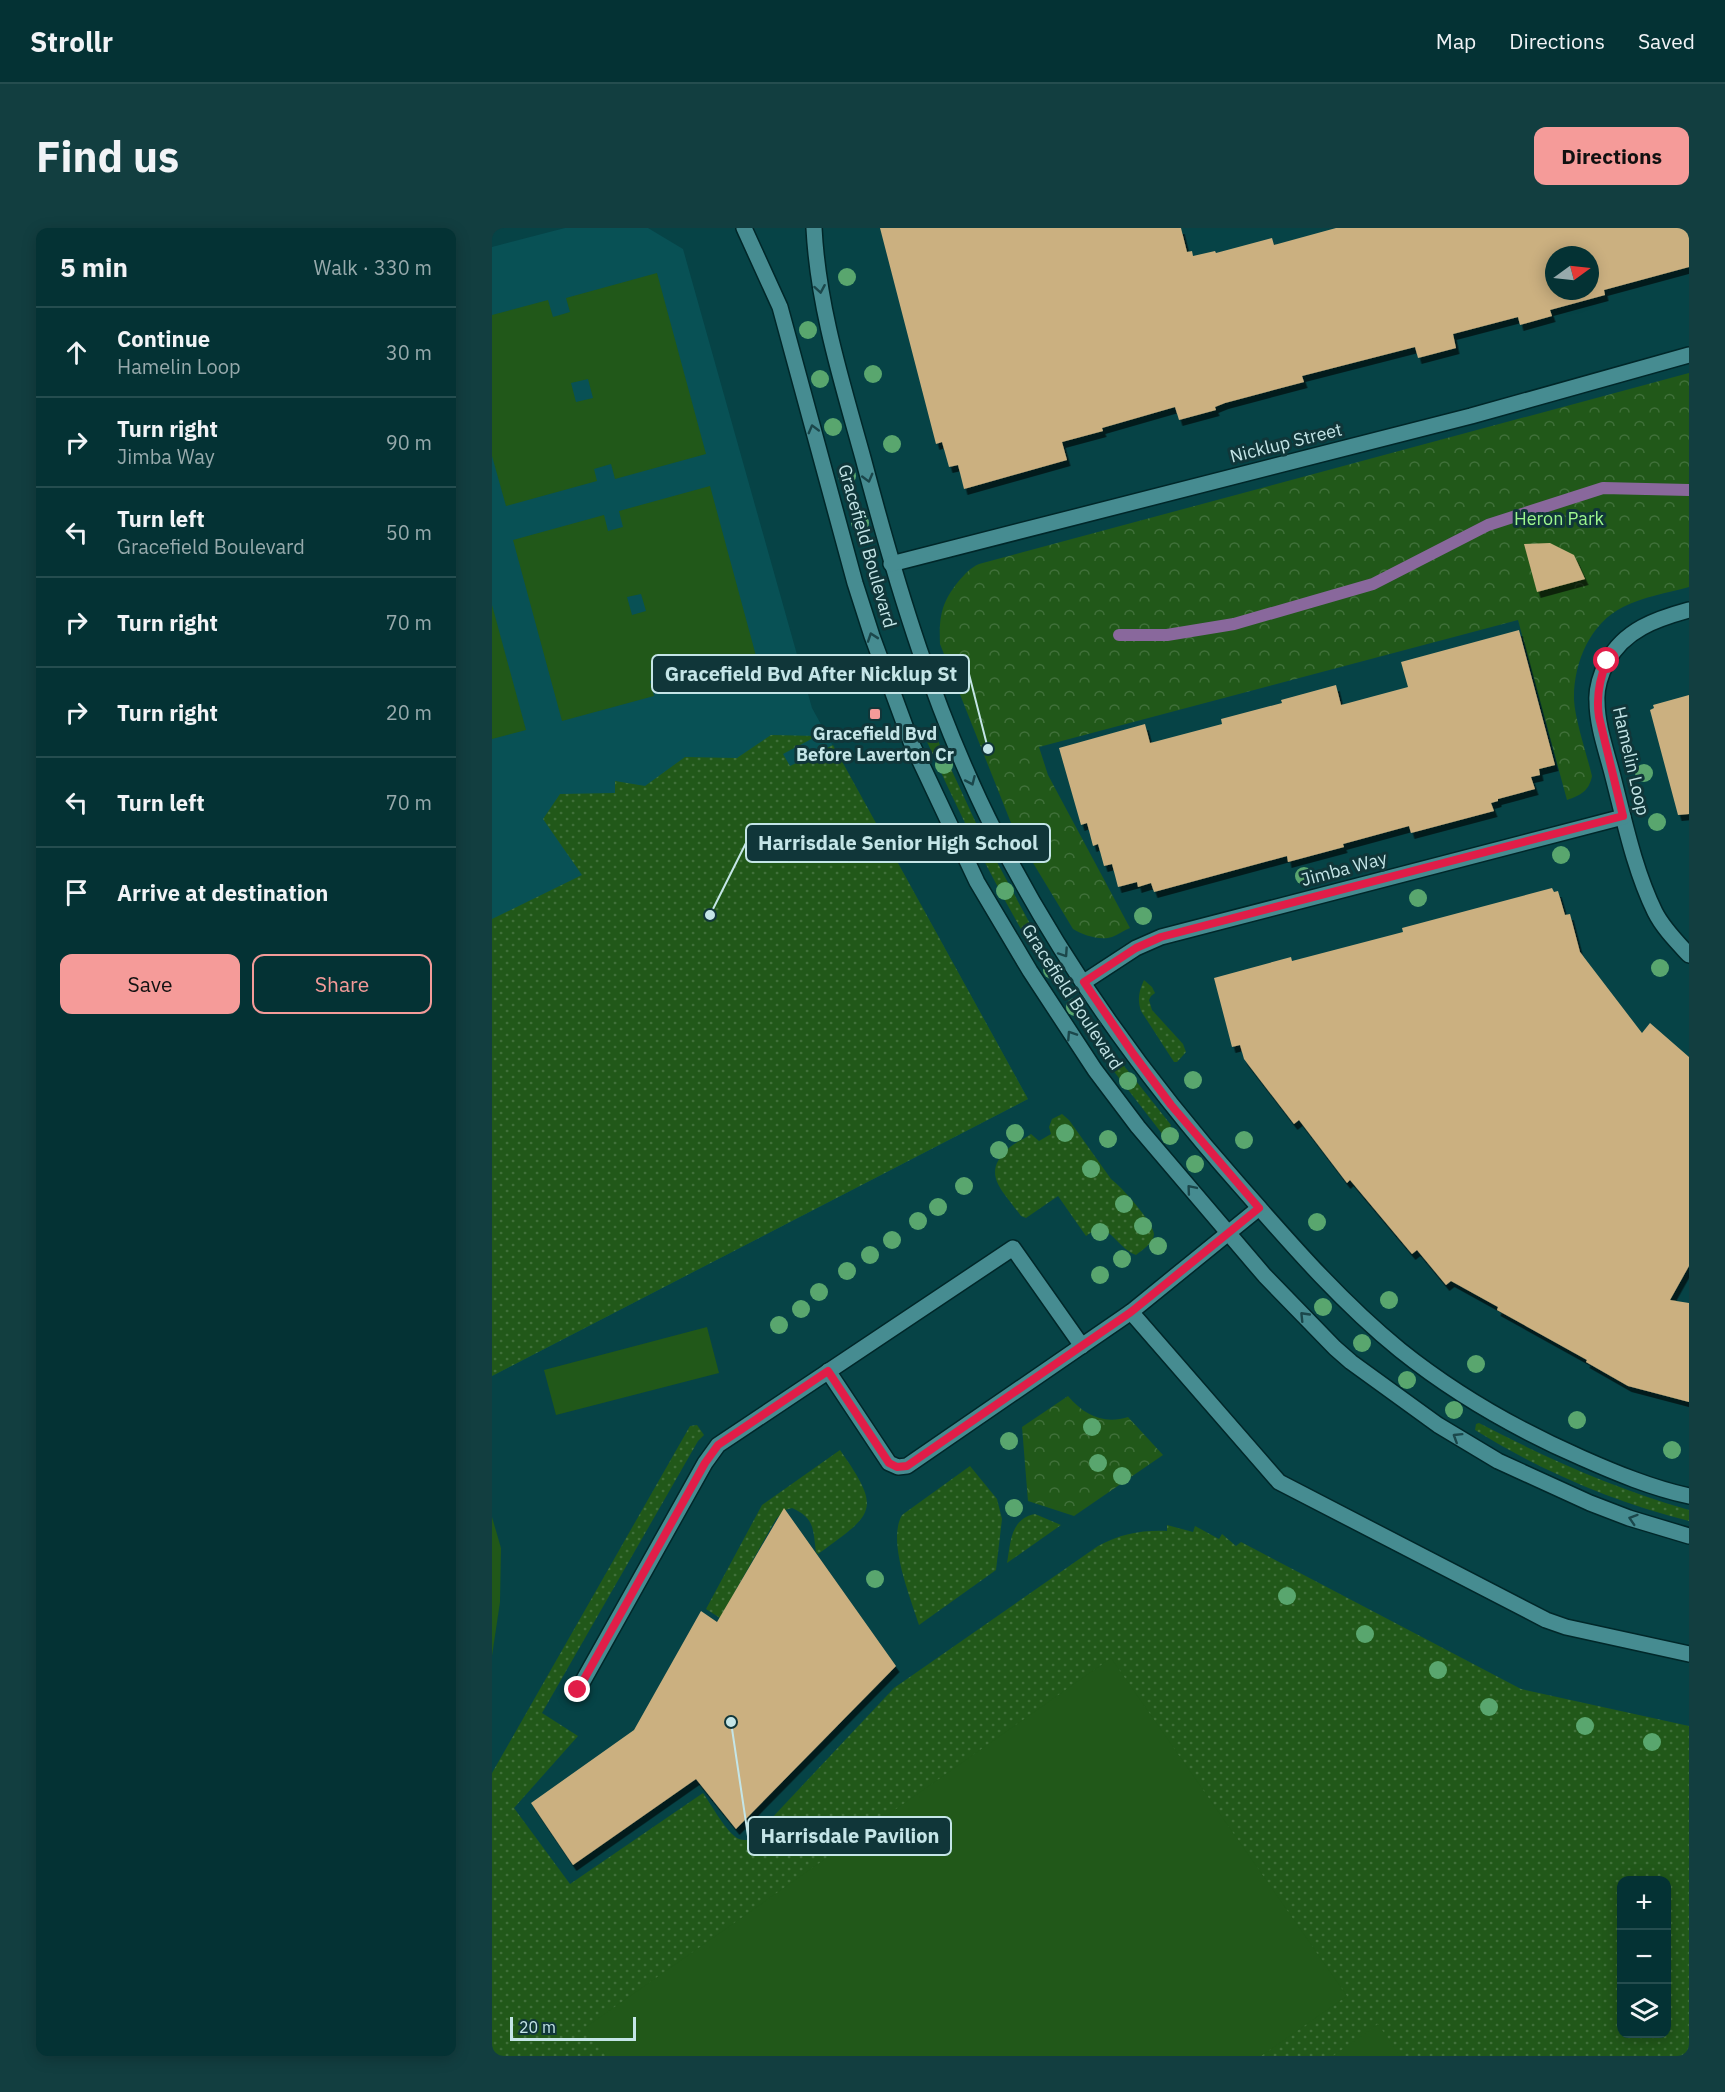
<!DOCTYPE html>
<html lang="en">
<head>
<meta charset="utf-8">
<style>
	body { margin:0; font-family:"IBM Plex Sans",sans-serif; background:#123e40; color:#f1f3f6 }
	.controls { position:absolute; right:18px; bottom:18px; display:grid; overflow:hidden; border-radius:12px; box-shadow:0 3px 15px #0003 }
	.controls button { width:54px; height:54px; display:grid; place-items:center; padding:0; border:0; border-bottom:2px solid #254d4f; background:#043234; color:#f1f3f6; font:30px sans-serif }
	.compass { position:absolute; left:1053px; top:18px; width:54px; height:54px; border-radius:50%; background:#043234; box-shadow:0 3px 15px #0003; rotate:75deg }
	.scale { position:absolute; left:18px; bottom:15px; width:126px; box-sizing:border-box; padding-left:6px; border:3px solid #c4e5e7; border-top:0; font-size:16px; line-height:21px; white-space:nowrap; color:#c4e5e7; -webkit-text-stroke:4px #103639; paint-order:stroke }
	.stop { position:absolute; width:18px; height:18px; margin:-14px; border:4px solid #e11d48; border-radius:50%; background:#fff }
	.stop.end { background:#e11d48; border-color:#fff; box-shadow:0 2px 6px #0008 }
	.list { margin:0; padding:0; list-style:none }
	h2 { display:flex; justify-content:space-between; align-items:center; height:78px; margin:0; padding:0 24px; font-size:26px }
	h2 small { font-size:20px; font-weight:400; color:#97aaac }
	.list li { display:grid; grid-template-columns:39px 1fr auto; gap:18px; align-items:center; box-sizing:border-box; height:90px; padding:0 24px; border-top:2px solid #254d4f }
	.list b { display:block; font-size:22px; white-space:nowrap }
	.list p { margin:0; font-size:20px; white-space:nowrap; color:#97aaac }
	.list em { font-size:20px; font-style:normal; color:#97aaac }
	.actions { display:flex; gap:12px; padding:18px 24px }
	.actions a { flex:1; padding:14px 0; border:2px solid #f59b99; border-radius:12px; text-align:center; font-size:21px; color:#f59b99 }
	.actions .main { background:#f59b99; color:#111 }
	.icon { flex:none; width:33px; height:33px; fill:none; stroke:currentColor; stroke-width:2; stroke-linecap:round; stroke-linejoin:round }
	.map { position:relative; flex:none; width:1197px; height:1828px; overflow:hidden; border-radius:12px }
	header { display:flex; align-items:center; gap:36px; box-sizing:border-box; height:84px; padding:0 30px; background:#043234; border-bottom:2px solid #254d4f }
	header strong { font-size:28px }
	nav { display:flex; gap:33px; margin-inline-start:auto; font-size:21px }
	.intro { display:flex; align-items:center; justify-content:space-between; box-sizing:border-box; height:144px; padding:0 36px }
	h1 { margin:0; font-size:42px }
	.button { padding:15px 27px; border-radius:12px; background:#f59b99; color:#111; font-size:21px; font-weight:700 }
	main { display:flex; gap:36px; padding:0 36px }
	aside { flex:1; background:#043234; border-radius:12px; box-shadow:0 3px 15px #0003 }
	.map>svg:first-child { display:block }
	.built { fill:#085155 }
	.grass { fill:url(#grass-dots); fill-rule:evenodd }
	.forest { fill:url(#forest-crowns) }
	.pitch { fill:#215819; fill-rule:evenodd }
	.lines { fill:none; stroke-linecap:round; stroke-linejoin:round }
	.stream { stroke:#89689c; stroke-width:12 }
	.building { fill:#cbb080; fill-rule:evenodd; filter:url(#shadow) }
	.minor-casing { stroke:#002729; stroke-width:18 }
	.minor { stroke:#468c91; stroke-width:15 }
	.tree { fill:#59a66e }
	.oneway { stroke:#1b474b }
	.route { stroke:#e11d48; stroke-width:8 }
	.poi-dot { fill:#f59b99; stroke:#103639; stroke-width:2 }
	.labels { text-anchor:middle; stroke-width:6; stroke-linejoin:round; paint-order:stroke }
	.street-label { font-size:18px; fill:#c4e5e7; stroke:#103639 }
	.park-label { font-size:18px; fill:#9df78e; stroke:#103639 }
	.poi-label { font-size:18px; font-weight:bold; fill:#c4e5e7; stroke:#103639 }
	.leader { fill:none; stroke:#c4e5e7; stroke-width:2 }
	.callout-dot { fill:#c4e5e7; stroke:#103639; stroke-width:2 }
	.callout { fill:#103639; stroke:#c4e5e7; stroke-width:2 }
	.callout-label { font-size:20px; text-anchor:middle; font-weight:bold; fill:#c4e5e7 }
</style>
</head>
<body>
<header>
<strong>Strollr</strong>
<nav><a>Map</a><a>Directions</a><a>Saved</a></nav>
</header>
<div class="intro"><h1>Find us</h1><a class="button">Directions</a></div>
<main>
<aside>
<h2>5 min<small>Walk · 330 m</small></h2>
<ul class="list">
<li><svg class="icon" aria-label="ahead" viewBox="0 0 24 24"><path d="M12 20V5M6 11l6-6 6 6"/></svg><div><b>Continue</b><p>Hamelin Loop</p></div><em>30 m</em></li>
<li><svg class="icon" aria-label="right" viewBox="0 0 24 24"><path d="M7 20v-9h11M14 6l5 5-5 5"/></svg><div><b>Turn right</b><p>Jimba Way</p></div><em>90 m</em></li>
<li><svg class="icon" aria-label="left" viewBox="0 0 24 24"><path d="M17 20v-9H6M10 6l-5 5 5 5"/></svg><div><b>Turn left</b><p>Gracefield Boulevard</p></div><em>50 m</em></li>
<li><svg class="icon" aria-label="right" viewBox="0 0 24 24"><path d="M7 20v-9h11M14 6l5 5-5 5"/></svg><div><b>Turn right</b></div><em>70 m</em></li>
<li><svg class="icon" aria-label="right" viewBox="0 0 24 24"><path d="M7 20v-9h11M14 6l5 5-5 5"/></svg><div><b>Turn right</b></div><em>20 m</em></li>
<li><svg class="icon" aria-label="left" viewBox="0 0 24 24"><path d="M17 20v-9H6M10 6l-5 5 5 5"/></svg><div><b>Turn left</b></div><em>70 m</em></li>
<li><svg class="icon" aria-label="arrive" viewBox="0 0 24 24"><path d="M6 21V4h12l-3 4 3 4H6"/></svg><div><b>Arrive at destination</b></div></li>
</ul>
<div class="actions"><a class="main">Save</a><a>Share</a></div>
</aside>
<div class="map">
<svg width="1197" height="1828" viewBox="0 0 1197 1828">
	<defs>
		<pattern id="grass-dots" width="8" height="8" patternUnits="userSpaceOnUse" patternTransform="scale(1.5)"><rect width="8" height="8" fill="#215819"/><path d="M2 2h.1M6 6h.1" fill="none" stroke="#40703a" stroke-width="1.8" stroke-linecap="round"/></pattern>
		<pattern id="forest-crowns" width="20" height="18" patternUnits="userSpaceOnUse" patternTransform="scale(1.5)"><rect width="20" height="18" fill="#215819"/><path d="M2 6a3 3 0 1 1 6 0M12 15a3 3 0 1 1 6 0" fill="none" stroke="#40703a"/></pattern>
		<filter id="shadow"><feDropShadow dx="3.5" dy="6" stdDeviation="0" flood-color="#0009"/></filter>
	</defs>
	<rect width="100%" height="100%" fill="#064346"/>
	<path class="built" d="M73,0H156L191,21L320,480L536,871L0,1148V19Z"/>
	<g class="grass">
		<path d="M442,504L484,595L551,720L549,726L544,727C502,656 466,583 432,507Z"/>
		<path d="M279,507L325,508L291,526L298,538L341,517L536,871L0,1148V691L90,647L51,591L68,566L123,565V553L153,558L193,529L245,530Z"/>
		<path d="M652,752L660,759L663,765L659,768L657,772L660,782L691,816L694,824L685,834H682L649,783C645,771 647,763 652,752Z"/>
		<path d="M614,823L621,824L679,897L676,906L671,907L617,837L611,824Z"/>
		<path d="M570,886L577,892L619,951C629,958 661,994 662,1006C662,1015 650,1022 644,1027C628,1021 621,1003 603,997L601,1003L594,1008L566,968L534,990L529,988C511,962 487,946 518,919C524,914 532,911 539,906L547,913L559,906L557,899L560,891Z"/>
		<path d="M987,1195C1056,1231 1122,1260 1197,1282V1293C1122,1274 1049,1243 983,1202L984,1196Z"/>
		<path d="M205,1197L212,1207L206,1213L50,1485L86,1508L22,1580L78,1656L211,1565C219,1576 235,1606 247,1611C252,1613 257,1612 261,1610L402,1460L606,1318C629,1306 649,1302 675,1303V1297L701,1304L703,1298L727,1311L730,1306L744,1318L749,1314L1029,1461L1197,1498V1828H0V1545L198,1198ZM1130,1652H1174V1806H1130Z"/>
		<path d="M348,1222C390,1282 383,1285 326,1326L324,1324C321,1302 323,1290 300,1280L293,1282L284,1291L228,1390L214,1381L270,1277Z"/>
		<path d="M478,1238L505,1271L510,1291L504,1342L427,1397C418,1368 395,1313 410,1287Z"/>
		<path d="M543,1286L569,1297L515,1335C519,1314 518,1291 543,1286Z"/>
	</g>
	<g class="forest">
		<path d="M1197,145V359C1175,365 1151,369 1131,379C1098,395 1081,436 1082,472C1083,492 1095,527 1100,548C1097,563 1089,567 1075,572L1026,392L547,519L556,547L638,700C632,702 626,707 620,709C608,713 591,707 581,701L523,605L448,416C447,390 449,375 466,354C473,346 478,340 487,336Z"/>
		<path d="M576,1168C592,1187 612,1197 636,1189L671,1227L582,1288L536,1273L530,1199Z"/>
	</g>
	<g class="pitch">
		<path d="M165,45L214,226L123,251L119,236L102,241L105,253L14,278L0,228V87L56,72L61,89L78,84L74,70ZM96,151L101,170L84,174L79,155Z"/>
		<path d="M218,258L267,439L176,465L172,449L158,453L162,468L70,493L21,312L112,287L116,303L131,299L127,283ZM149,366L154,383L140,387L135,369Z"/>
		<path d="M0,377L34,502L0,511Z"/>
		<path d="M215,1099L227,1145L64,1187L52,1142Z"/>
		<path d="M0,1289L9,1320L8,1374L0,1428Z"/>
		<path d="M619,1430L855,1768L769,1828H114L94,1799Z"/>
		<path d="M886,1796L908,1828H841Z"/>
	</g>
	<g class="lines">
		<path class="stream" d="M627,407H675L742,396L881,356L996,297L1111,260L1197,262"/>
	</g>
	<g class="building">
		<path d="M388,0H689L695,24L700,23L701,28L723,23L724,25L780,10L782,17L844,0H1197V39L1112,62L1113,67L1058,82L1060,88L1028,97L1026,89L961,106L964,120L926,130L923,119L810,148L812,154L733,175L723,179L724,182L687,192L683,179L610,200L611,203L570,214L575,232L472,261L466,237L457,239L450,214L444,216ZM1062,27H1098V63H1062Z"/>
		<path d="M1058,315L1082,327L1093,351L1045,364L1032,316Z"/>
		<path d="M1027,402L1063,537L1047,541L1048,547L1039,549L1043,561L1006,571V573L999,575L1002,583L919,605L917,598L851,616L852,619L796,634L795,628L662,664L659,655L646,659L645,654L626,659L620,636L612,638L606,616L601,618L595,595L589,597L567,520L653,496L658,515L730,496L729,491L790,475L789,472L844,457L849,477L916,459L909,434Z"/>
		<path d="M1197,467V586L1186,587L1158,482L1162,480L1161,477Z"/>
		<path d="M1060,660L1062,664L1066,663L1073,687L1078,686L1088,724L1150,805L1158,795L1197,829V1038L1178,1072L1197,1075V1174L1136,1158L1094,1134L1095,1132L1005,1082L1006,1079L959,1053L954,1057L925,1022L920,1026L858,952L855,955L807,892L802,896L752,831L748,817L740,819L722,750L799,729L800,733L911,704L910,700Z"/>
		<path d="M292,1280L404,1438L244,1601L204,1551L81,1637L39,1575L142,1502L209,1383L225,1394Z"/>
	</g>
	<g class="lines">
		<g class="minor-casing">
			<g id="minor">
				<path d="M252,0L288,79L363,355L380,408L419,514L485,654L538,743L603,842L646,899L773,1048L843,1120L859,1134L946,1197L1006,1233L1098,1275L1137,1290L1197,1308"/>
				<path d="M322,0C326,79 350,154 371,230C405,359 443,486 504,606C569,734 654,852 749,959C799,1016 849,1074 908,1122C963,1166 1026,1202 1090,1230C1124,1245 1160,1260 1197,1268"/>
				<path d="M399,336L979,188L1197,127"/>
				<path d="M1197,382C1164,391 1132,402 1115,434C1109,445 1104,461 1105,473C1105,497 1114,522 1120,545C1132,591 1142,641 1163,684C1171,700 1185,714 1197,727"/>
				<path d="M592,754L644,720L669,709L1131,589"/>
				<path d="M639,1084L787,1254L1054,1392L1074,1399L1197,1426"/>
				<path d="M336,1143L397,1235L406,1239L415,1238L639,1084L767,980"/>
				<path d="M86,1462L213,1235L226,1217L250,1201L521,1020L590,1118"/>
			</g>
		</g>
		<use href="#minor" class="minor"/>
	</g>
	<g class="tree">
		<circle cx="355" cy="49" r="9"/>
		<circle cx="316" cy="102" r="9"/>
		<circle cx="381" cy="146" r="9"/>
		<circle cx="328" cy="151" r="9"/>
		<circle cx="341" cy="199" r="9"/>
		<circle cx="400" cy="216" r="9"/>
		<circle cx="355" cy="248" r="9"/>
		<circle cx="368" cy="295" r="9"/>
		<circle cx="452" cy="537" r="9"/>
		<circle cx="1152" cy="545" r="9"/>
		<circle cx="1165" cy="594" r="9"/>
		<circle cx="1069" cy="627" r="9"/>
		<circle cx="812" cy="648" r="9"/>
		<circle cx="513" cy="663" r="9"/>
		<circle cx="926" cy="670" r="9"/>
		<circle cx="651" cy="688" r="9"/>
		<circle cx="1168" cy="740" r="9"/>
		<circle cx="560" cy="742" r="9"/>
		<circle cx="583" cy="779" r="9"/>
		<circle cx="701" cy="852" r="9"/>
		<circle cx="636" cy="853" r="9"/>
		<circle cx="523" cy="905" r="9"/>
		<circle cx="573" cy="905" r="9"/>
		<circle cx="678" cy="908" r="9"/>
		<circle cx="616" cy="911" r="9"/>
		<circle cx="752" cy="912" r="9"/>
		<circle cx="507" cy="922" r="9"/>
		<circle cx="703" cy="936" r="9"/>
		<circle cx="599" cy="941" r="9"/>
		<circle cx="472" cy="958" r="9"/>
		<circle cx="632" cy="976" r="9"/>
		<circle cx="446" cy="979" r="9"/>
		<circle cx="426" cy="993" r="9"/>
		<circle cx="825" cy="994" r="9"/>
		<circle cx="651" cy="998" r="9"/>
		<circle cx="608" cy="1004" r="9"/>
		<circle cx="400" cy="1012" r="9"/>
		<circle cx="666" cy="1018" r="9"/>
		<circle cx="378" cy="1027" r="9"/>
		<circle cx="630" cy="1031" r="9"/>
		<circle cx="355" cy="1043" r="9"/>
		<circle cx="608" cy="1047" r="9"/>
		<circle cx="327" cy="1064" r="9"/>
		<circle cx="897" cy="1072" r="9"/>
		<circle cx="831" cy="1079" r="9"/>
		<circle cx="309" cy="1081" r="9"/>
		<circle cx="287" cy="1097" r="9"/>
		<circle cx="870" cy="1115" r="9"/>
		<circle cx="984" cy="1136" r="9"/>
		<circle cx="915" cy="1152" r="9"/>
		<circle cx="962" cy="1182" r="9"/>
		<circle cx="1085" cy="1192" r="9"/>
		<circle cx="600" cy="1199" r="9"/>
		<circle cx="517" cy="1213" r="9"/>
		<circle cx="1180" cy="1222" r="9"/>
		<circle cx="606" cy="1235" r="9"/>
		<circle cx="630" cy="1248" r="9"/>
		<circle cx="522" cy="1280" r="9"/>
		<circle cx="383" cy="1351" r="9"/>
		<circle cx="795" cy="1368" r="9"/>
		<circle cx="873" cy="1406" r="9"/>
		<circle cx="946" cy="1442" r="9"/>
		<circle cx="997" cy="1479" r="9"/>
		<circle cx="1093" cy="1498" r="9"/>
		<circle cx="1160" cy="1514" r="9"/>
	</g>
	<defs><path id="oneway-chevron" d="M-2-3.5L2.5 0L-2 3.5" fill="none" stroke-width="1.6" stroke-linecap="round" stroke-linejoin="round" transform="scale(1.5)"/></defs>
	<g class="oneway">
		<use href="#oneway-chevron" transform="translate(328 61) rotate(80)"/>
		<use href="#oneway-chevron" transform="translate(321 201) rotate(-105)"/>
		<use href="#oneway-chevron" transform="translate(376 250) rotate(75)"/>
		<use href="#oneway-chevron" transform="translate(380 409) rotate(-109)"/>
		<use href="#oneway-chevron" transform="translate(479 553) rotate(66)"/>
		<use href="#oneway-chevron" transform="translate(572 725) rotate(56)"/>
		<use href="#oneway-chevron" transform="translate(579 807) rotate(-123)"/>
		<use href="#oneway-chevron" transform="translate(699 961) rotate(-130)"/>
		<use href="#oneway-chevron" transform="translate(812 1088) rotate(-134)"/>
		<use href="#oneway-chevron" transform="translate(965 1209) rotate(-148)"/>
		<use href="#oneway-chevron" transform="translate(1141 1291) rotate(-162)"/>
	</g>
	<g class="lines">
		<path class="route" d="M86,1462L213,1235L226,1217L336,1143L397,1235L405,1239L415,1238L639,1084L767,980L679,877L642,827L592,754L644,720L669,709L1131,588L1107,489C1104,469 1107,452 1115,433"/>
	</g>
	<rect class="poi-dot" x="377" y="480" width="12" height="12" rx="3"/>
	<g class="labels">
		<g class="street-label">
			<text transform="translate(794 215) rotate(-14)" y="6">Nicklup Street</text>
			<text transform="translate(375 318) rotate(74)" y="6">Gracefield Boulevard</text>
			<text transform="translate(1139 533) rotate(77)" y="6">Hamelin Loop</text>
			<text transform="translate(852 641) rotate(-15)" y="6">Jimba Way</text>
			<text transform="translate(580 769) rotate(57)" y="6">Gracefield Boulevard</text>
		</g>
		<g class="park-label">
			<text x="1067" y="297">Heron Park</text>
		</g>
		<g class="poi-label">
			<text x="383" y="512">Gracefield Bvd<tspan x="383" dy="21">Before Laverton Cr</tspan></text>
		</g>
	</g>
	<path class="leader" d="M496 521L477 446M218 687L254 615M239 1494L256 1608"/>
	<g class="callout-dot">
		<circle cx="496" cy="521" r="6"/>
		<circle cx="218" cy="687" r="6"/>
		<circle cx="239" cy="1494" r="6"/>
	</g>
	<g class="callout">
		<rect x="160" y="427" width="317" height="38" rx="6"/>
		<rect x="254" y="596" width="304" height="38" rx="6"/>
		<rect x="256" y="1589" width="203" height="38" rx="6"/>
	</g>
	<g class="callout-label">
		<text x="319" y="453">Gracefield Bvd After Nicklup St</text>
		<text x="406" y="622">Harrisdale Senior High School</text>
		<text x="358" y="1615">Harrisdale Pavilion</text>
	</g>
</svg>
<div class="controls">
<button>+</button>
<button>−</button>
<button><svg class="icon" aria-label="layers" viewBox="0 0 24 24"><path d="M12 4l9 5-9 5-9-5zM3 14l9 5 9-5"/></svg></button>
</div>
<svg class="compass" viewBox="-18 -18 36 36"><path d="M0-13l5 13h-10z" fill="#e53935"/><path d="M0 13l5-13h-10z" fill="#97aaac"/></svg>
<div class="scale">20 m</div>
<div class="stop" style="left:1115px;top:433px"></div>
<div class="stop end" style="left:86px;top:1462px"></div>
</div>
</main>
</body>
</html>
